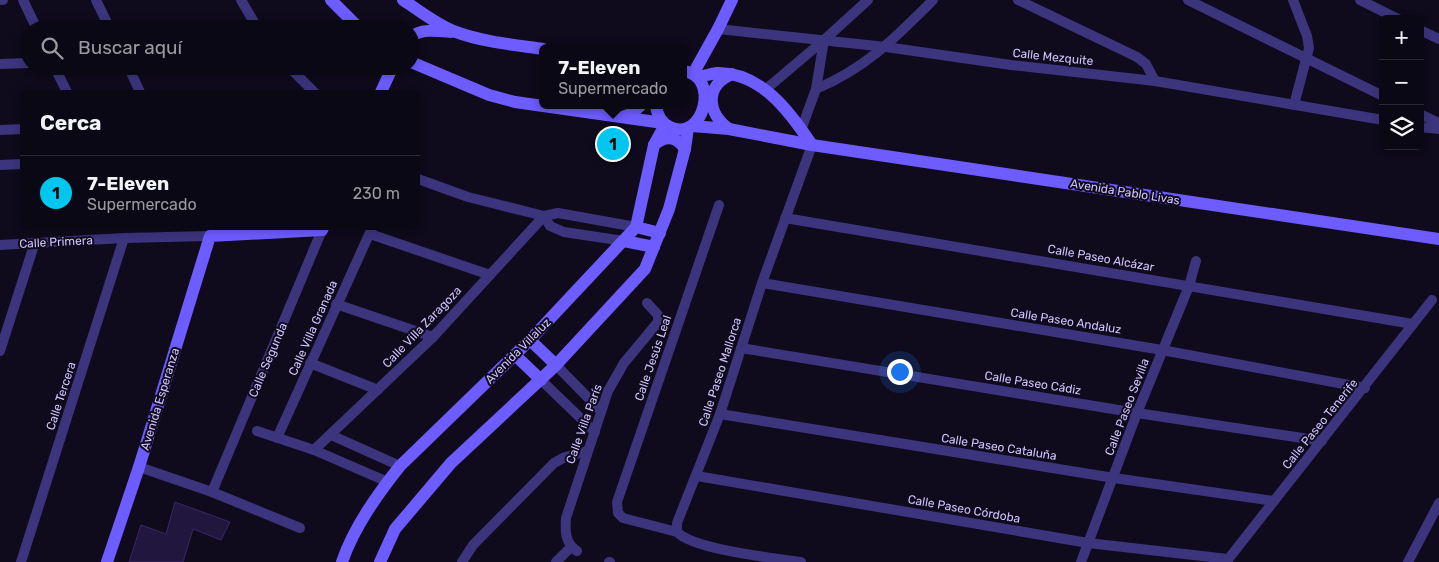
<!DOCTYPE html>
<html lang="es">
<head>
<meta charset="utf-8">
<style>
	body { margin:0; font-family:Rubik,sans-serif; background:#14111e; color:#f1f3f6 }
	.controls { position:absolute; right:15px; top:15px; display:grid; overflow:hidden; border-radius:8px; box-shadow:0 2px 8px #0003 }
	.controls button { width:45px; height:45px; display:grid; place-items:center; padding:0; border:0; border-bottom:1px solid #2b2934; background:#0b0815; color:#f1f3f6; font:25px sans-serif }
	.you { position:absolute; left:899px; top:371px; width:18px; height:18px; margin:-12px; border:4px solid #fff; border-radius:50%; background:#1a73e8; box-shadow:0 0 0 8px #1a73e833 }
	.badge { display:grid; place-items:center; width:32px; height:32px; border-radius:50%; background:#00c6f0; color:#111; font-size:16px; font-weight:700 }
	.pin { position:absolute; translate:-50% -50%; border:2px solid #fff; box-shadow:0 1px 5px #0006 }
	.popup { position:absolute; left:539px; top:44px; width:148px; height:65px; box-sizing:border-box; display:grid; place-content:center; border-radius:8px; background:#0b0815; filter:drop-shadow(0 1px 4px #0005); font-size:16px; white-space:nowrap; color:#9a9aa0 }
	.popup b { font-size:19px; color:#f1f3f6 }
	.popup::after { content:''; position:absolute; left:50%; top:100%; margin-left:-10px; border:10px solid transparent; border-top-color:#0b0815 }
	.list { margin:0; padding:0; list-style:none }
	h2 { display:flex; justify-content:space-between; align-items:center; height:65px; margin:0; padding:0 20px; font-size:21px }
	h2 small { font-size:16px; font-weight:400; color:#9a9aa0 }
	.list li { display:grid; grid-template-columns:32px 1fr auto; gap:15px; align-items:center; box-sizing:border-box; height:75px; padding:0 20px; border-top:1px solid #2b2934 }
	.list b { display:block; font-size:19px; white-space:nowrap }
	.list p { margin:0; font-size:16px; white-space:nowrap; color:#9a9aa0 }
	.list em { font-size:16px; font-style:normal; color:#9a9aa0 }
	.icon { flex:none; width:28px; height:28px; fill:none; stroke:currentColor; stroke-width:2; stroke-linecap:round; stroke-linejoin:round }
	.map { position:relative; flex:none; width:1439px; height:562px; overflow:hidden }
	.search { position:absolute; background:#0b0815; box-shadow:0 2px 8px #0003; left:20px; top:20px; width:400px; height:55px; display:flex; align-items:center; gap:12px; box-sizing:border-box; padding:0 18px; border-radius:28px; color:#9a9aa0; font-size:19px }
	.panel { position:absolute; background:#0b0815; box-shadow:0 2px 8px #0003; left:20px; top:90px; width:400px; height:140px; border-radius:8px }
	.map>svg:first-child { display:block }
	.building { fill:#21163d; stroke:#39276a }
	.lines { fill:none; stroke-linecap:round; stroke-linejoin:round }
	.street { stroke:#3c347c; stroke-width:10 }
	.secondary { stroke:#6d5cff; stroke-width:12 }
	.labels { text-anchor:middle; stroke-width:4; stroke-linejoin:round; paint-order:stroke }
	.street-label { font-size:12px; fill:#d0c5ff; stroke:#0f0a1c }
</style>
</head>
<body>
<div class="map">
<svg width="1439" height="562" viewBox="0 0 1439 562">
	<rect width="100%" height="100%" fill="#0f0a1c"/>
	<path class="building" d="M175,502L230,522L221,540L193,529L183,562H129L141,525L166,534Z"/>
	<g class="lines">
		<g class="street">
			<path d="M0,0H3"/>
			<path d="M23,0L37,29"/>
			<path d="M96,0L110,29"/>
			<path d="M241,0L258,29"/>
			<path d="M1018,0L1137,57L1146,64L1155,81"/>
			<path d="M1188,0L1383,96"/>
			<path d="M1293,0L1307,36L1309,48L1294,105"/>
			<path d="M1360,0L1398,19"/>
			<path d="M718,29L886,47L1011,65L1155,81L1383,120"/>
			<path d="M1420,30L1439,39"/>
			<path d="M0,64L29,63"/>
			<path d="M54,66L67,92"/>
			<path d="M128,66L140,92"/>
			<path d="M288,66L314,92"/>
			<path d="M816,89C866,68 895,38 933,0"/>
			<path d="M765,90L824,40L868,0"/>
			<path d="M1420,114L1439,123"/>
			<path d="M1420,127L1439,129"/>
			<path d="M0,130L22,129"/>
			<path d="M801,130L816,89L824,40"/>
			<path d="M0,165L22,164"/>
			<path d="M418,179L468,197L544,216L558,213L636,227"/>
			<path d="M719,205L617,502L618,513L623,518L677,532C694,550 775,558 801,562"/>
			<path d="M544,216L550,226L564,232L624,241"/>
			<path d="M785,218L1413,324"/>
			<path d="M370,234L490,275"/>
			<path d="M0,245L124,238L210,236"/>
			<path d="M762,283L1162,350L1365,388"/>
			<path d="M336,304L433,337"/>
			<path d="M741,348L1137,413L1322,441"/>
			<path d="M0,351L35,242"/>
			<path d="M310,363L378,390"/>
			<path d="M556,365L600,410"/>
			<path d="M541,380L595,432"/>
			<path d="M720,414L1114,478L1274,501"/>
			<path d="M257,431L314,450L388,482"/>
			<path d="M331,435L400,466"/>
			<path d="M277,438L372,228"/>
			<path d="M314,450L433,337L544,216"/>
			<path d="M139,467L212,492L300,528"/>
			<path d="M697,476L1088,543L1228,559"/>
			<path d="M212,492L322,230"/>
			<path d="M677,532V523L720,414L762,283L812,145"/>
			<path d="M577,551C565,543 565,531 566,518L608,391L624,363L658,322V315L647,303"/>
			<path d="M21,562L124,238"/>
			<path d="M462,562L473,545L554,463L565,457L587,451"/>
			<path d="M556,562L571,547"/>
			<path d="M609,562H610"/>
			<path d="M1081,562L1137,413L1189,286L1196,261"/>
			<path d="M1226,562L1432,300"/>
			<path d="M1408,562L1439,503"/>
		</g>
		<g class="secondary">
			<path d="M331,0L360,29"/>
			<path d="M403,0C420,11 437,25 456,32C483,42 515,45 543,49"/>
			<path d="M411,37C421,28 439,31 451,32"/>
			<path d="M411,62L489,95L515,102L663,123"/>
			<path d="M693,74L718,29L732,0"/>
			<path d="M697,77C704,76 710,74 717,73C761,72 790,112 812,145"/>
			<path d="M381,92L393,66"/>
			<path d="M656,105C657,115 661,123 670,127C704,143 721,75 683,71"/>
			<path d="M622,117L631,114L641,105"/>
			<path d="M692,126L729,129L812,145L1439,239"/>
			<path d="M729,129C707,113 704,86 732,74"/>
			<path d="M654,145C666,135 676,136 685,149"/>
			<path d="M636,227L660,233"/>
			<path d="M624,241L654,247"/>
			<path d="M530,340L556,365"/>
			<path d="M515,355L541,380"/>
			<path d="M107,562L139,467L210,236L322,230L323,228"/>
			<path d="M342,562C354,527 377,495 400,466L530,340L636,227L654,145L665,125"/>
			<path d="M380,562L395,529L451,463L556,365L645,269L669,209L685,149L688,128"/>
		</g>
	</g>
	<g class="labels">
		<g class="street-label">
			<text transform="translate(1053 57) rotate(6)" y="4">Calle Mezquite</text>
			<text transform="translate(1125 192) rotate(9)" y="4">Avenida Pablo Livas</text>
			<text transform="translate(56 242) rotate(-3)" y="4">Calle Primera</text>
			<text transform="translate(1101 258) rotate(10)" y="4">Calle Paseo Alcázar</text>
			<text transform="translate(1066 321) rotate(9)" y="4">Calle Paseo Andaluz</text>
			<text transform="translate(422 327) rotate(-46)" y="4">Calle Villa Zaragoza</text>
			<text transform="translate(313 328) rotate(-66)" y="4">Calle Villa Granada</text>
			<text transform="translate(518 351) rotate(-45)" y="4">Avenida Villaluz</text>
			<text transform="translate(653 358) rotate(-71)" y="4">Calle Jesús Leal</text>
			<text transform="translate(268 360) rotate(-67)" y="4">Calle Segunda</text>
			<text transform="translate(720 372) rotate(-72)" y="4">Calle Paseo Mallorca</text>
			<text transform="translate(1033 383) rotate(9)" y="4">Calle Paseo Cádiz</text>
			<text transform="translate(61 396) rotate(-72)" y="4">Calle Tercera</text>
			<text transform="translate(160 399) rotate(-73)" y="4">Avenida Esperanza</text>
			<text transform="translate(1127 407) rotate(-69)" y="4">Calle Paseo Sevilla</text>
			<text transform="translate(584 424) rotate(-70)" y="4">Calle Villa París</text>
			<text transform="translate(1320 424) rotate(-51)" y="4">Calle Paseo Tenerife</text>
			<text transform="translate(999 447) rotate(9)" y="4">Calle Paseo Cataluña</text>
			<text transform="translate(964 509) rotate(10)" y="4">Calle Paseo Córdoba</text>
		</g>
	</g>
</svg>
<div class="controls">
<button>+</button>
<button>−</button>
<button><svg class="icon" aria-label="layers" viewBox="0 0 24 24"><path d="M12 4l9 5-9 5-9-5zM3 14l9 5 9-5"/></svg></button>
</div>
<div class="you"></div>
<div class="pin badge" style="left:613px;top:144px">1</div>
<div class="popup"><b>7-Eleven</b>Supermercado</div>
<div class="search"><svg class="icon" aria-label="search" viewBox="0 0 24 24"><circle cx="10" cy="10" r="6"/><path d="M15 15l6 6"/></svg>Buscar aquí</div>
<section class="panel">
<h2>Cerca<small></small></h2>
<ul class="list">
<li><span class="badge">1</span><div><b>7-Eleven</b><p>Supermercado</p></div><em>230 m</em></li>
</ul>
</section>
</div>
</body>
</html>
